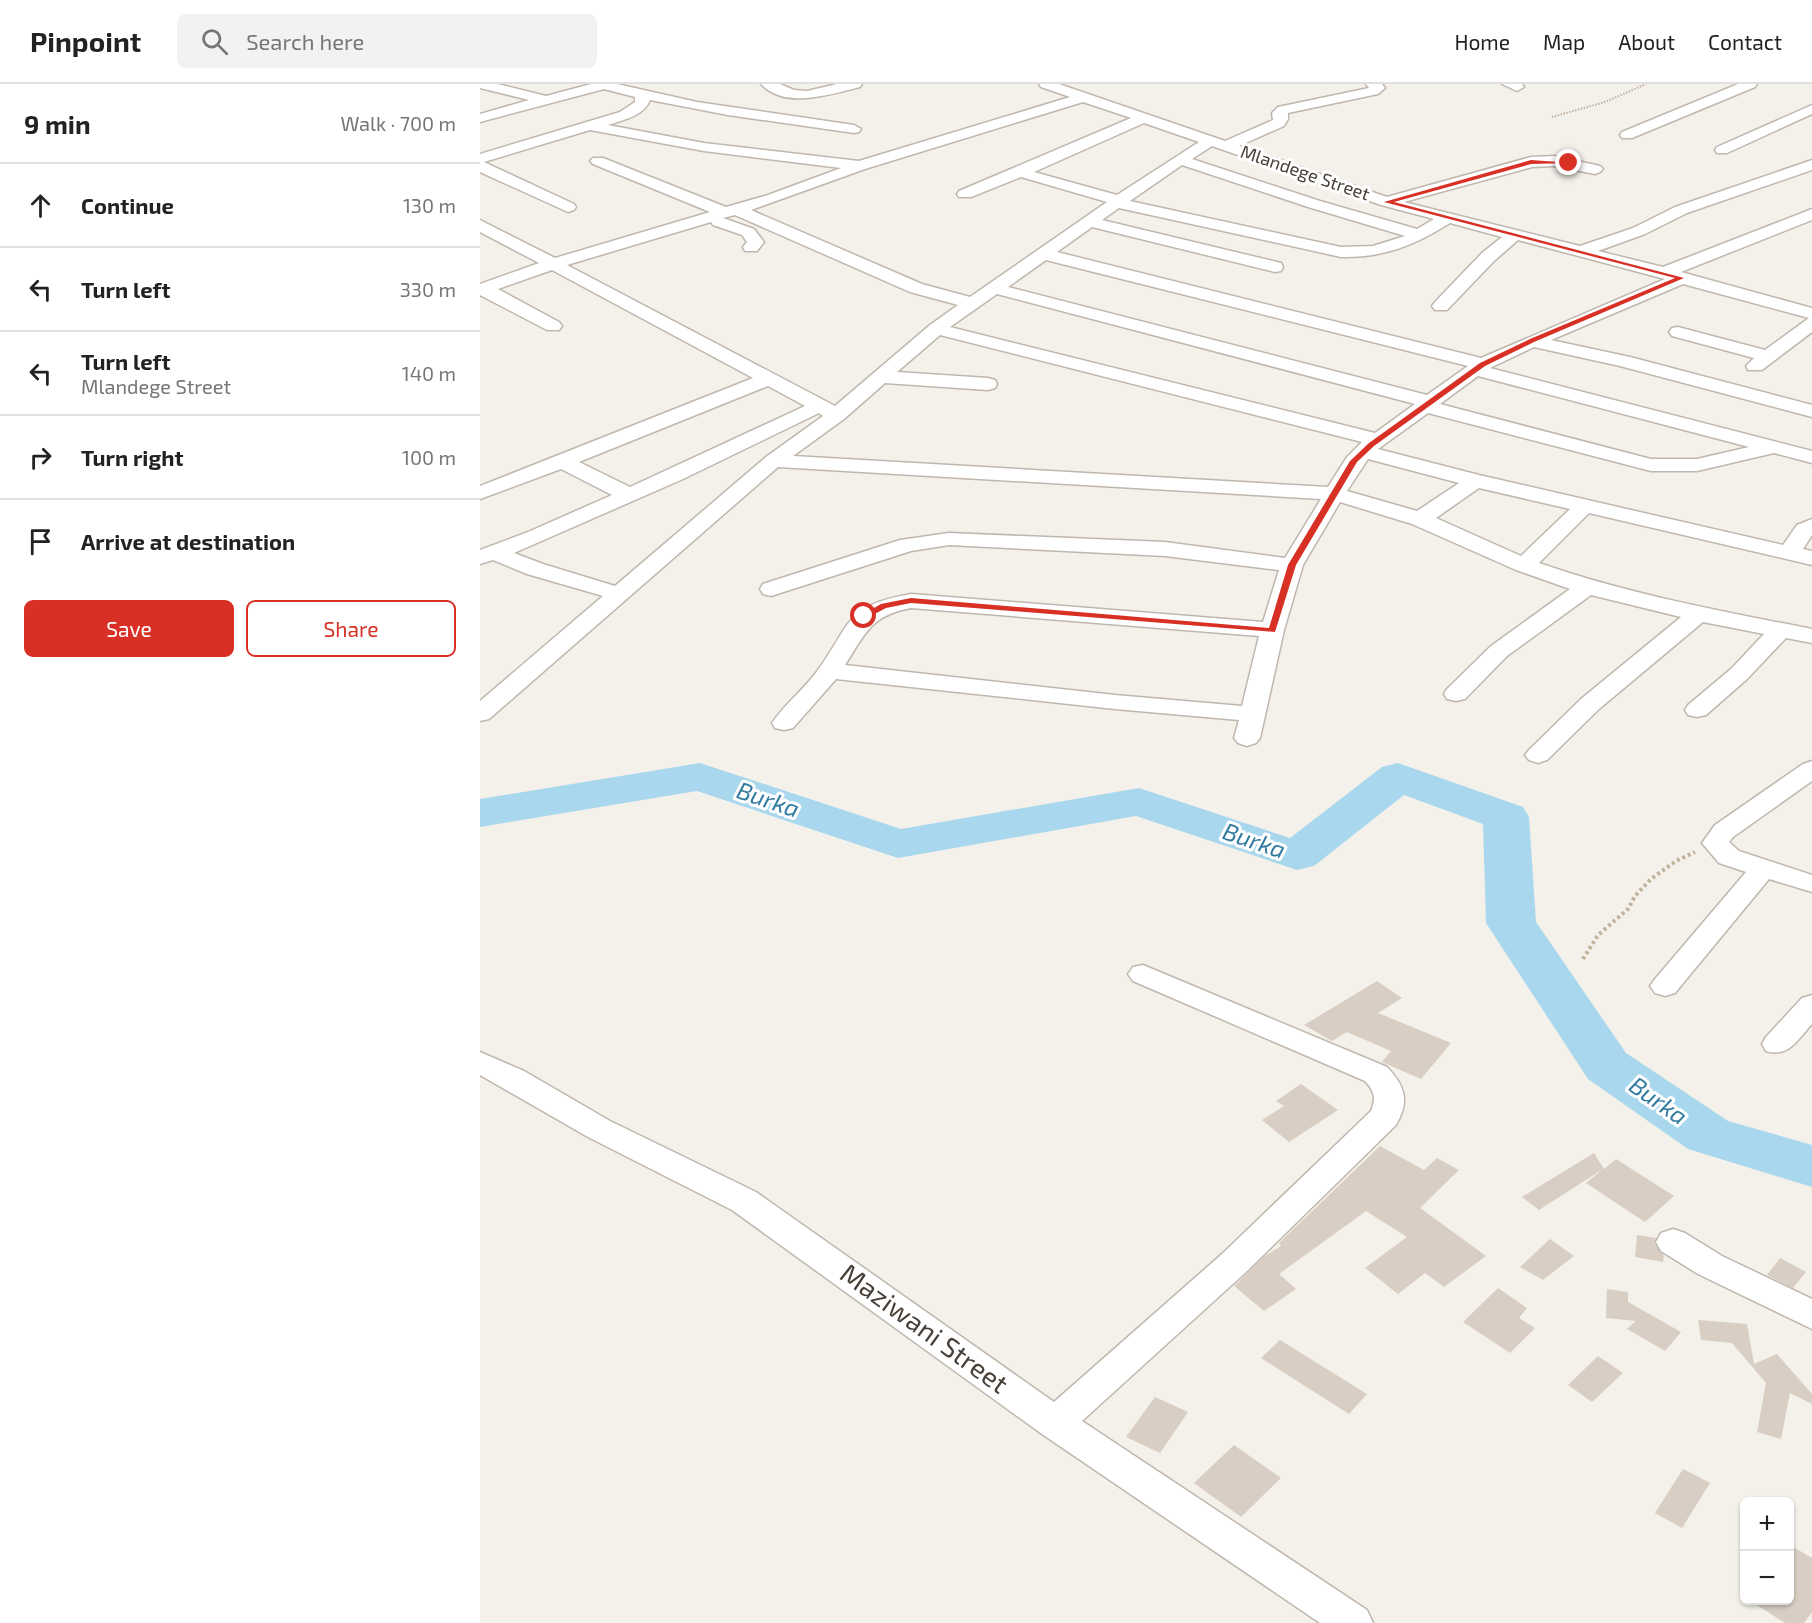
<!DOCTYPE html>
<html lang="en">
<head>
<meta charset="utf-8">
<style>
	body { margin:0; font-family:"Exo 2",sans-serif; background:#f2f2f2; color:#222 }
	.controls { position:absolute; right:18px; bottom:18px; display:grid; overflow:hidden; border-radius:9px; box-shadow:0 2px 4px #0004 }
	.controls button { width:54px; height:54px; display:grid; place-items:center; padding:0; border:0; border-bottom:2px solid #e0e0e0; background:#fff; color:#222; font:30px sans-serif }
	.stop { position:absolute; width:18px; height:18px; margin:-14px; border:4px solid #d93025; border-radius:50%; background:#fff }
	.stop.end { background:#d93025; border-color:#fff; box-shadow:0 2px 6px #0008 }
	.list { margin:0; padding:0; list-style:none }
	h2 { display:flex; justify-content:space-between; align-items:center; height:78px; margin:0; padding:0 24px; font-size:26px }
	h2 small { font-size:20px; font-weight:400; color:#767676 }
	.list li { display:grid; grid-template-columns:39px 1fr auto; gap:18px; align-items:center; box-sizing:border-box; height:84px; padding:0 24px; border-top:2px solid #e0e0e0 }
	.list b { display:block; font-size:22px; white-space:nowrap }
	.list p { margin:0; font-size:20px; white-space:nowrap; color:#767676 }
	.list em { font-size:20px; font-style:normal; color:#767676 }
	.actions { display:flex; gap:12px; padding:18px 24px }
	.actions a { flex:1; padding:14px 0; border:2px solid #d93025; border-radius:9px; text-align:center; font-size:21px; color:#d93025 }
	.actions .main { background:#d93025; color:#fff }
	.icon { flex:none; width:33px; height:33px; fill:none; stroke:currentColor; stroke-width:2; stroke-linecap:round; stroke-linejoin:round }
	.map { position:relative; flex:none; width:1332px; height:1539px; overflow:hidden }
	header { display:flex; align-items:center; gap:36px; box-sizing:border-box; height:84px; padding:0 30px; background:#fff; border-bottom:2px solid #e0e0e0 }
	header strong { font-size:28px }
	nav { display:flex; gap:33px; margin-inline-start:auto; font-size:21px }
	.search { width:420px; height:54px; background:#f2f2f2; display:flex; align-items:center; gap:15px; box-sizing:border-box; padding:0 21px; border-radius:9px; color:#767676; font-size:22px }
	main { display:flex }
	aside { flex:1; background:#fff }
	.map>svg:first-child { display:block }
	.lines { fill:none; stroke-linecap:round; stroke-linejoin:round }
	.river { fill:#a9d8ee; fill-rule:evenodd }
	.building { fill:#d8cec3 }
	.minor-casing { stroke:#bfb7ad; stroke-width:3 }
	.path-far1 { stroke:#c1b29e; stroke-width:2; stroke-dasharray:1.5 1.5; stroke-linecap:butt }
	.path { stroke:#c1b29e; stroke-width:4; stroke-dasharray:3 3; stroke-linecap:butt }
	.minor { fill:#fff; fill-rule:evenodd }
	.route { fill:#d93025 }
	.labels { text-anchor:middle; stroke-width:6; stroke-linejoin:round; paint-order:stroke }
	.far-street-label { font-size:18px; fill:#484038; stroke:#fff }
	.water-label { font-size:24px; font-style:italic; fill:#317aa0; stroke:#fff }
	.near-street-label { font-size:27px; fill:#484038; stroke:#fff }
</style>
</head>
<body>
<header>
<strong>Pinpoint</strong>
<div class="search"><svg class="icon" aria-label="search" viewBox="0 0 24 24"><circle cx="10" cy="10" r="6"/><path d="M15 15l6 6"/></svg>Search here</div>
<nav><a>Home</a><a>Map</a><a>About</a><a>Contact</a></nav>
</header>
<main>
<aside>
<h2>9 min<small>Walk · 700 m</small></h2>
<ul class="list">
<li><svg class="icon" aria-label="ahead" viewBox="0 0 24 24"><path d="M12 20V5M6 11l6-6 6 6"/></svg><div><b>Continue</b></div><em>130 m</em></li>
<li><svg class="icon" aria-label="left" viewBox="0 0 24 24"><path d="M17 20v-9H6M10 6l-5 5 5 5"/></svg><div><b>Turn left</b></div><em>330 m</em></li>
<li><svg class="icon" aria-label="left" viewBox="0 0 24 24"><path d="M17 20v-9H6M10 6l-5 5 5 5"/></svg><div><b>Turn left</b><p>Mlandege Street</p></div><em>140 m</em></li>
<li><svg class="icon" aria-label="right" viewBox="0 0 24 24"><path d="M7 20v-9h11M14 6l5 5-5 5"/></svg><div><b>Turn right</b></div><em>100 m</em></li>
<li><svg class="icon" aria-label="arrive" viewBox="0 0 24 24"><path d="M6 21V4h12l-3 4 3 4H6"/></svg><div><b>Arrive at destination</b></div></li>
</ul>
<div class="actions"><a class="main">Save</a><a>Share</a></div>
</aside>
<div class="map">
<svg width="1332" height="1539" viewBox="0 0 1332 1539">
	<rect width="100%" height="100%" fill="#f4f0ea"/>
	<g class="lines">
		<path class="river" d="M220,679L421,745L659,704L810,754L902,683L918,679L1043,723L1049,733L1056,838L1146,969L1248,1037L1332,1061V1103L1208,1065L1108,995L1006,839L1003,740L924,711L834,782L817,786L656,732L418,774L217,707L0,743V715Z"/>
	</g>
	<g class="building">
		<path d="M897,897L922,914L898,929L971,959L941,995L902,978L911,967L867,948L852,957L824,941Z"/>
		<path d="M821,1000L858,1026L809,1058L782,1036L804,1022L796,1017Z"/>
		<path d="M900,1062L944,1086L957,1074L979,1086L940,1124L1006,1172L964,1203L945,1189L918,1210L885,1184L927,1153L886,1127L799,1190L816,1205L784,1227L754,1202L785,1172L801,1162L799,1159Z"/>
		<path d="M1114,1069L1124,1085L1136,1075L1194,1112L1165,1138L1106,1099L1123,1085L1059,1126L1042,1113Z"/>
		<path d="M1157,1151L1176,1154L1174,1159L1184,1172L1183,1178L1155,1173Z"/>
		<path d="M1070,1155L1094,1172L1063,1196L1040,1183Z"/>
		<path d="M1300,1174L1326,1188L1313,1204L1287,1191Z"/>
		<path d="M1018,1204L1047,1224L1039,1234L1055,1244L1030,1269L983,1238Z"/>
		<path d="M1127,1205L1148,1208V1218L1201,1248L1185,1267L1147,1245L1156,1237L1126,1234Z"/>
		<path d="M1218,1236L1267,1240L1274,1280L1297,1270L1332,1310V1320L1310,1309L1301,1355L1277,1348L1286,1299L1252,1259L1221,1256Z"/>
		<path d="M800,1256L887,1310L869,1330L781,1274Z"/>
		<path d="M1118,1272L1143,1289L1112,1318L1088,1301Z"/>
		<path d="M675,1313L708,1328L680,1369L646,1353Z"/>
		<path d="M754,1361L801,1394L761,1433L714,1399Z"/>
		<path d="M1203,1385L1230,1399L1202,1444L1175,1429Z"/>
		<path d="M1310,1461L1332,1474V1528L1324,1539H1305L1269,1516H1310Z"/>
	</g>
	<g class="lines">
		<g class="minor-casing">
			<g id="minor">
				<path d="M0,0H18L66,12L111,0H137L217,18L374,41L381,45L379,48L374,49L248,31L170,16C164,32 143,36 128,41L224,59L379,77L590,13L561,3L559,0H579L745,57L793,36L792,29L798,23L889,4L886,0H902L905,4L898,10L808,29V35L804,42L759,62L907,113L1051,73L1075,72L1120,82L1123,85L1120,88L1115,90L1075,82L1052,83L924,118L1100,162L1153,144L1195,123L1332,76V86L1207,129L1165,150L1118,167L1183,183L1332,125V136L1201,188L1332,224V248L1282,286H1268L1266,282L1274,274L1192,252L1189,248L1192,244L1198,243L1285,266L1329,234L1203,200L1071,256L1150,273L1332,321V333L1140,282L1054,263L1010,284L1332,367V379L1294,369L1217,387H1171L948,329L898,365L999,391L1303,461L1317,441L1332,435V451L1323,465L1332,467V481L1109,429L1059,479C1148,510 1240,527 1332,545V559L1306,554L1267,595L1226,631L1217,633L1208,631L1205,626L1208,621L1251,585L1284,550L1223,538L1119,625L1067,676L1058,679L1049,676L1045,671L1049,666L1101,615L1201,533L1111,511L1027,572L985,615L976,617L967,615L964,610L967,605L1011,562L1090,505L1036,486L932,440L860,418L823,481L804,546L780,654L776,659L767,662L758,659L754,654L759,636L635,625L356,595L313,644L304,646L295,644L292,639C304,621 322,607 335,590C372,541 362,522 431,510L783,538L799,486L685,472L469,461L431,467L291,512L283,510L280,505L283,500L420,456L469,449L685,458L805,474L841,415L298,383L9,635L0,637V617L123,512L47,490L13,476L0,480V466L48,448L132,411L81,385L0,415V402L273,294L72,186L18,205L79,238L82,242L79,246H67L0,211V200L59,179L0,148V136L75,174L230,128L113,80L110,77L113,74H123L246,123L288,111L361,84L224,67L110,46L4,78L94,120L96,123L94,126L88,128L0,88V70L140,28L155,18V13L124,5L0,38V30L49,16L0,4ZM603,18L651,34L479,107L477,110L479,113H491L541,93L627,118L490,213L442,200L271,126L385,85ZM664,39L719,58L637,111L554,88ZM732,62L901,121L954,135L937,145L840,117L712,75ZM702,81L828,123L925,152L893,162L861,163L650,117ZM639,124L861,173C904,174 935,161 970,139L1022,153L1002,169L955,218L952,222L955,226H967L1014,177L1038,156L1185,195L1001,274L577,168L612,143L795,188L801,187L803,183L801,179L622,136ZM255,131L430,208L478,221L450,241L355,322L87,181L231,138L233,141L262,151L267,158L263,163L265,167H277L284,158L274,145L243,134ZM566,176L988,282L947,311L528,203ZM517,210L935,320L895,349L470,243ZM460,251L882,358L867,373L848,403L313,372L364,335L405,299L508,306L515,304L517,300L515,296L508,294L417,288ZM998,292L1269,363L1217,375H1171L960,320ZM288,302L325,322L150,403L99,378ZM339,329L343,332L286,373L135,502L63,480L34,469L203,395ZM888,375L979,399L937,427L867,407ZM999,404L1090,425L1041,472L956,434ZM431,524L779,552L762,622L635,611L365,581C385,550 391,531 431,524Z"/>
				<path d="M281,0H300L314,6L327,7L357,0H382L380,3C351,10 305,26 281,0Z"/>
				<path d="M1022,0H1042L1044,3L1037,7Z"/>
				<path d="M1258,0H1277L1275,3L1152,54H1142L1140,51L1142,48Z"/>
				<path d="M1332,21V30L1247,69H1237L1235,66L1237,63Z"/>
				<path d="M1332,677V697L1253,753L1249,758L1259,767L1332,791V808L1289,795L1195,909L1185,912L1175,909L1170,902L1175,895L1266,788L1239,779L1222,759L1235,741L1323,680Z"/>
				<path d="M663,881L907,983C925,1002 930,1017 916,1041L766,1188L602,1337L887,1526L893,1539H840L562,1350L252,1126L108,1053L0,991V968L44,987L130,1037L276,1108L574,1318L742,1170L891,1027C896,1014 895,1008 885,997L653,897L648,890L653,883Z"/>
				<path d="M1332,911V940C1318,955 1309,974 1286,967L1282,960L1286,953L1322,914Z"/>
				<path d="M1193,1145L1205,1149L1242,1172L1332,1215V1245L1218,1190L1181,1167L1176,1158L1181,1149Z"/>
			</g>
		</g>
		<path class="path-far1" d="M1072,33L1125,18L1166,0"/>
		<path class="path" d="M1103,875L1118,851L1148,825L1155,812L1171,795L1196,777L1215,768"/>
		<use href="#minor" class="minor"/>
	</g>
	<path class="route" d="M1051,76L1092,79L1051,80L914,118L1204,194L1054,258L1005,282L894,362L877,378L816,481L795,548L431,519L406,524L387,534L380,532L401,520L431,514L789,544L808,481L870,377L889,359L1000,279L1050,255L1195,194L904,118Z"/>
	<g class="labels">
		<g class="far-street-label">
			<text transform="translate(825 89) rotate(19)" y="6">Mlandege Street</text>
		</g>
		<g class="water-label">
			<text transform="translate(288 716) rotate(19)" y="8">Burka</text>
			<text transform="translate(774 757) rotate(19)" y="8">Burka</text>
			<text transform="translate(1178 1017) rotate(35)" y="8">Burka</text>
		</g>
		<g class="near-street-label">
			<text transform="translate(444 1245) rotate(36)" y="9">Maziwani Street</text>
		</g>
	</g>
</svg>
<div class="controls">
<button>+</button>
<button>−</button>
</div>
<div class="stop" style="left:384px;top:532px"></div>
<div class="stop end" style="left:1089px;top:79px"></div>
</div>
</main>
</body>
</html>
